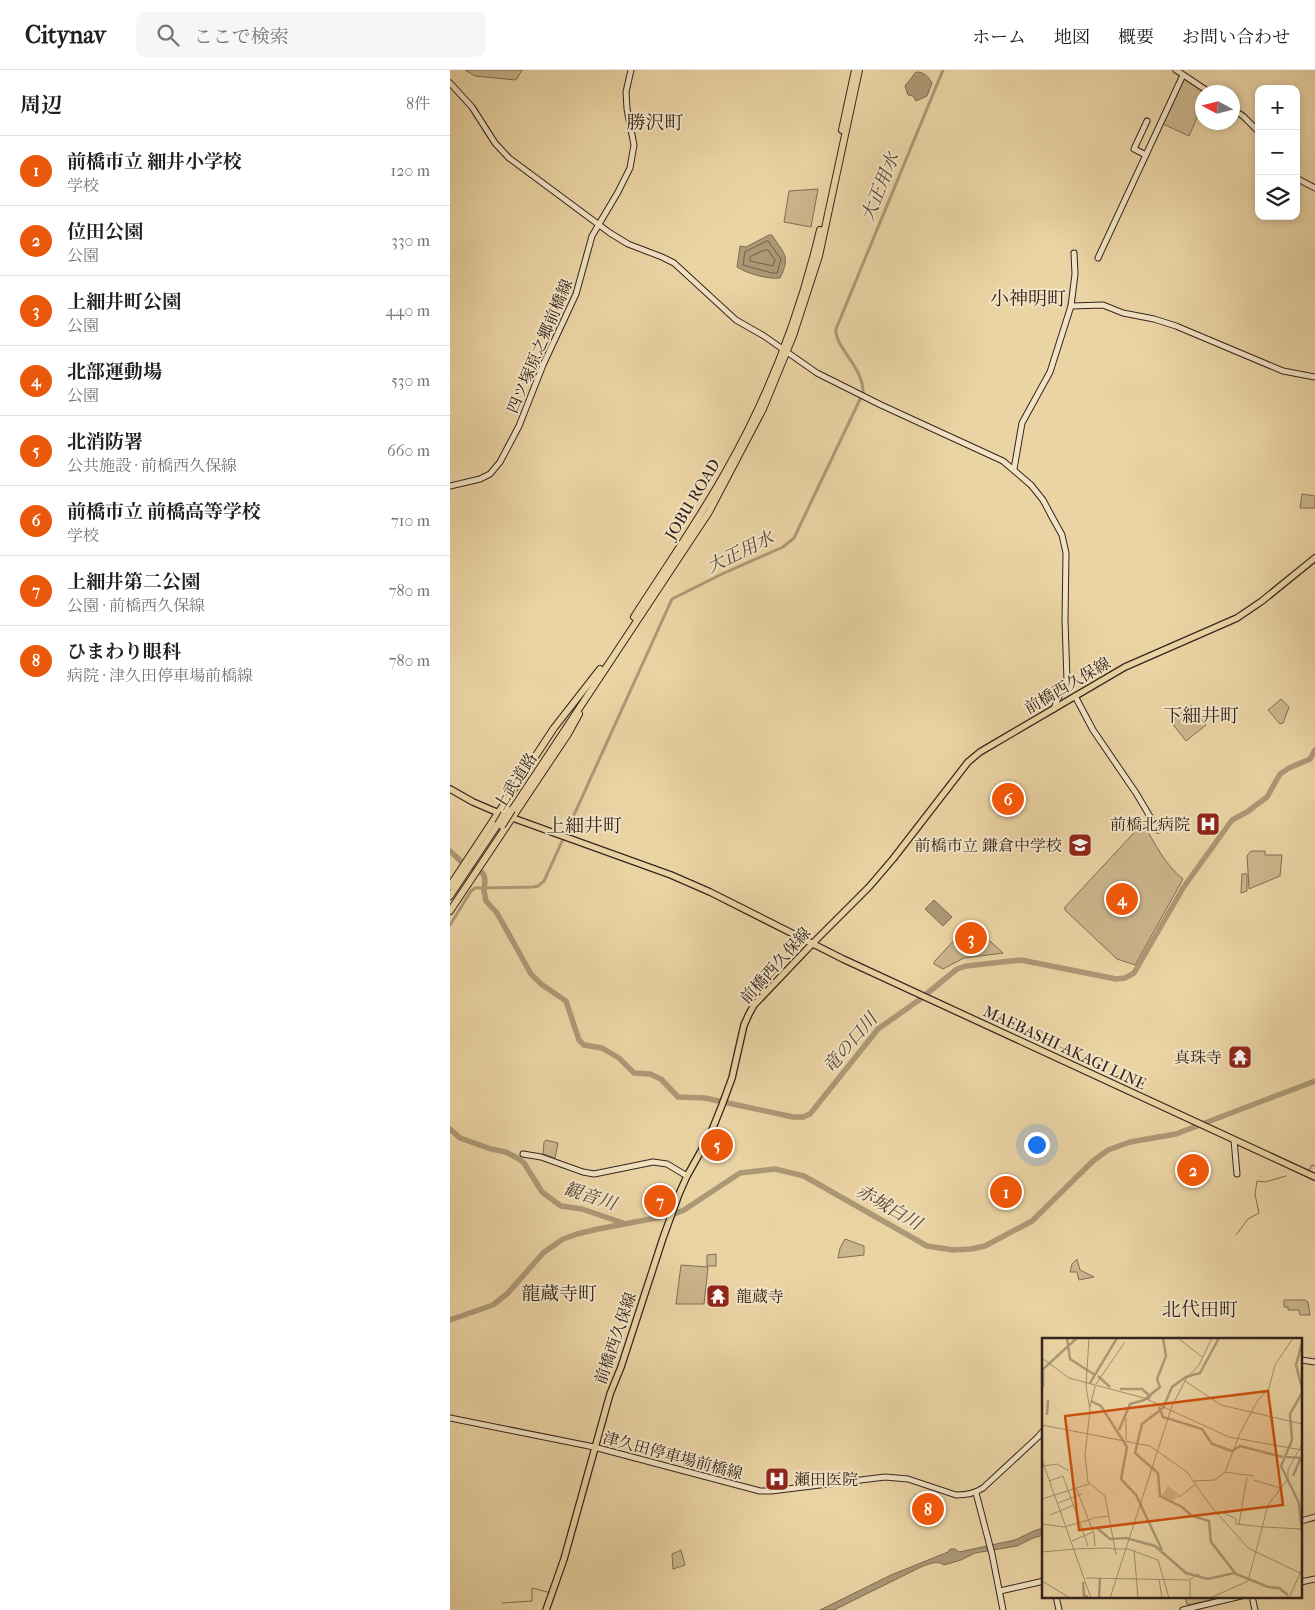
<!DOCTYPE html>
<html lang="ja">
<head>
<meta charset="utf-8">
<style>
	body { margin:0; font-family:"IM FELL French Canon","Noto Serif JP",serif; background:#f6f6f6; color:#202124 }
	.controls { position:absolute; right:15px; top:15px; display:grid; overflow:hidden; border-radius:10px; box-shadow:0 2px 8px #0003 }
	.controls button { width:45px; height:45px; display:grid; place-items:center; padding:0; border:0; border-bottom:1px solid #e0e0e0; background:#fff; color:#202124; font:25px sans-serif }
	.compass { position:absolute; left:745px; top:15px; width:45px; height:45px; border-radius:50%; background:#fff; box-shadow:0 2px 8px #0003; rotate:277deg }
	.you { position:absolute; left:586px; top:1074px; width:18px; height:18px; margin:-12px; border:4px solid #fff; border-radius:50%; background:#1a73e8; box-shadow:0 0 0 8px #1a73e833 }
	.badge { display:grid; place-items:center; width:32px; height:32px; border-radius:50%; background:#ea580c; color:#fff; font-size:16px; font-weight:700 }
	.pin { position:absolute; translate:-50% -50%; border:2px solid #fff; box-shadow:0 1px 5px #0006 }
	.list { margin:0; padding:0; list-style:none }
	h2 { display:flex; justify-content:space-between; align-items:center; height:65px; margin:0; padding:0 20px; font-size:21px }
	h2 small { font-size:16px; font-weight:400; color:#757577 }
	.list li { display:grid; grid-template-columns:32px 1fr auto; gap:15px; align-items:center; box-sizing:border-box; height:70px; padding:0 20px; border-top:1px solid #e0e0e0 }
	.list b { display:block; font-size:19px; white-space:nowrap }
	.list p { margin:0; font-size:16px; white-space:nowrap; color:#757577 }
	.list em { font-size:16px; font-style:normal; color:#757577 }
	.icon { flex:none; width:28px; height:28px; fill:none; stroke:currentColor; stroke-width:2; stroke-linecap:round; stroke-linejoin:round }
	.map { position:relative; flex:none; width:865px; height:1540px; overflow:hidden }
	header { display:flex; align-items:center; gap:30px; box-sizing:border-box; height:70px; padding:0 25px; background:#fff; border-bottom:1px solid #e0e0e0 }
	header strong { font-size:24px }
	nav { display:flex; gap:28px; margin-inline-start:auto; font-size:18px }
	.search { width:350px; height:45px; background:#f6f6f6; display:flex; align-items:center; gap:12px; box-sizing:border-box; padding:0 18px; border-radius:10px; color:#757577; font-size:19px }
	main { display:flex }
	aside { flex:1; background:#fff }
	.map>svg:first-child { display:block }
	.green { fill:#ccb68d; stroke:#806d56 }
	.water { fill:#ad9876; stroke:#7d6a53 }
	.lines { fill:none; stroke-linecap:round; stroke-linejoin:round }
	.shore { stroke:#705e4a; stroke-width:1 }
	.stream { stroke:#7d6a53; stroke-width:1 }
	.canal { stroke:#ad9876; stroke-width:3 }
	.river { stroke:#ad9876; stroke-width:5.5 }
	.secondary-casing { stroke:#34241e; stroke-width:7 }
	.primary-casing { stroke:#34241e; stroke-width:8 }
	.highway-casing { stroke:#34241e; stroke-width:8 }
	.secondary { stroke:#f2e3c4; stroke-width:5 }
	.primary { stroke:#ebd4a4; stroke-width:5.5 }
	.highway { stroke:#ebd4a4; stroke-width:6 }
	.highway-bridge-casing { stroke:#34241e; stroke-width:8; stroke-linecap:butt }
	.highway-bridge { stroke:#ebd4a4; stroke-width:6 }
	.labels { text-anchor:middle; stroke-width:4; stroke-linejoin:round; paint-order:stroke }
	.street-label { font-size:16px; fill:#34241e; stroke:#f2e3c4 }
	.poi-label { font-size:16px; fill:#34241e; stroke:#f2e3c4; text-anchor:end }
	.water-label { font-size:18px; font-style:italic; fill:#584738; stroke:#f2e3c4 }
	.quarter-label { font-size:19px; fill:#34241e; stroke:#f2e3c4 }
	.inset-river { fill:none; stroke:#ad9876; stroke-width:2.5 }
	.inset-road { fill:none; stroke:#a28e6e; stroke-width:1 }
	.view { fill:#cd510f; fill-opacity:0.15; stroke:#cd510f; stroke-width:2.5 }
	.inset-edge { fill:none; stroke:#34241e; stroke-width:2.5 }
</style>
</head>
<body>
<header>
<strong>Citynav</strong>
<div class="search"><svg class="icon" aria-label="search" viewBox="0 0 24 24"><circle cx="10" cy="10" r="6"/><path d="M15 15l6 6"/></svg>ここで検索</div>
<nav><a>ホーム</a><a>地図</a><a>概要</a><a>お問い合わせ</a></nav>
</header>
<main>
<aside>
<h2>周辺<small>8件</small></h2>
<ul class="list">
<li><span class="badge">1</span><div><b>前橋市立 細井小学校</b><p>学校</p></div><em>120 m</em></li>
<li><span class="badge">2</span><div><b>位田公園</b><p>公園</p></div><em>330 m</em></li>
<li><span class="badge">3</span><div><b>上細井町公園</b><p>公園</p></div><em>440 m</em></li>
<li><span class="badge">4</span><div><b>北部運動場</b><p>公園</p></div><em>530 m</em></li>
<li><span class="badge">5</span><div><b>北消防署</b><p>公共施設 · 前橋西久保線</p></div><em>660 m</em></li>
<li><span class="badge">6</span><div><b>前橋市立 前橋高等学校</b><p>学校</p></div><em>710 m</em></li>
<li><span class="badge">7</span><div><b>上細井第二公園</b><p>公園 · 前橋西久保線</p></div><em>780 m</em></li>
<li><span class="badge">8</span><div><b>ひまわり眼科</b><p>病院 · 津久田停車場前橋線</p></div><em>780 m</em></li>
</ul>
</aside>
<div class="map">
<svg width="865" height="1540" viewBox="0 0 865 1540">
	<rect width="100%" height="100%" fill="#ebd4a4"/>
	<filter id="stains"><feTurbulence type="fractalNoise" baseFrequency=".004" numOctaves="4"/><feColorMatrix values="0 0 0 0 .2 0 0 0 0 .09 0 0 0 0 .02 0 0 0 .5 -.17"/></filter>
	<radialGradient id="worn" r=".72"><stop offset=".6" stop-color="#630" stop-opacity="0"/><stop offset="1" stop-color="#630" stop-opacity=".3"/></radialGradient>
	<g class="green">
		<path d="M15,0H72L66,10L25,6Z"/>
		<path d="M734,9L754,22L752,36L739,66L713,54Z"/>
		<path d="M368,119L361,157L334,152L339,121Z"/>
		<path d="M852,424L865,426V438H850Z"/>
		<path d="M831,629L839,637L833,653L830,654L818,640Z"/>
		<path d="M741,635L756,655L736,671L721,652Z"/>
		<path d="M693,753C704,772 715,795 733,809L685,895L667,889L615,840V837Z"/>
		<path d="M801,781H815V785H832L830,806L799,819L797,786Z"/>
		<path d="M792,804H797V821L791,823Z"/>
		<path d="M520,853L553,883L514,888L493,899L484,894V892Z"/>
		<path d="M96,1070L108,1073L105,1088L93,1084L94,1072Z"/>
		<path d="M736,1095H749L750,1107H738Z"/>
		<path d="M206,1121L217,1127L212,1135L207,1136Z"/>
		<path d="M395,1169L414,1176V1185L388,1188L390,1178Z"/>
		<path d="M266,1184V1196H257V1185Z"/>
		<path d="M627,1189L630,1200L644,1207L629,1210L627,1202H620L622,1194Z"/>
		<path d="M231,1195L258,1197L254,1234H226Z"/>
		<path d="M834,1230H855L858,1232L860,1245H850L849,1240H838V1237H834Z"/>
		<path d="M231,1480L235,1495L223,1499L222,1484Z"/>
		<path d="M735,1526H777L738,1535H737Z"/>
	</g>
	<g class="water">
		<path d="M466,2C474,2 478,6 482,13L477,26L466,31L463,26L458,25L455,16Z"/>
		<path d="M319,165H322C334,184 341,186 330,208C316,209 298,204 287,197L290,176L296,177Z"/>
		<path d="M484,830L502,847L493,856L475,839Z"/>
		<path d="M594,1458V1465L583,1468L567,1476L525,1483L511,1490L494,1495C487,1490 480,1494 473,1496L384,1540H370L441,1505L498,1482L500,1479H505L509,1482L565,1470L586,1460Z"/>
	</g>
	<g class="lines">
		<g class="shore">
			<path d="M318,171L331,189L327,203H322L293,195L295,182Z"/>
			<path d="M315,180H318L325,190L323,196L300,191V187Z"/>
		</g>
		<g class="stream">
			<path d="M857,1100L860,1099L862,1095L865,1096"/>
			<path d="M786,1165L798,1149L809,1143L805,1124L807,1111L815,1112L836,1106"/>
			<path d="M52,1533L82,1531V1518L101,1523"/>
		</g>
		<path class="canal" d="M0,855L21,821L25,818L83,817L88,816L94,811L222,529L272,504L333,477L344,468L413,323C414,297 384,277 386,259L493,0"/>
		<g class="river">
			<path d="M0,781L16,796L30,801L34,805L35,811L34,821L36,831L47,843L81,904L91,914L116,931L129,970L134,975L152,978L169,988L184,1003L200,1004L211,1009L228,1027L255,1028L343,1047H353L360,1044L428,959L469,930L507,899L516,896L571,890L666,909L675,908L684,903L733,818L782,750L797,742L817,727L830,704L839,698L860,689L865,680"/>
			<path d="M0,1059L10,1068L41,1079L56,1082L69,1089L74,1093L92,1122L111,1136L132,1139L173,1153"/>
			<path d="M0,1250L43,1235L58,1223L93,1183L113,1169L127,1164L148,1159L222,1145L234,1140L290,1103L325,1099L354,1106L477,1176L503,1180L521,1179L535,1176L582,1151L643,1091L658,1080L680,1072L726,1064L865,1011"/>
		</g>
		<g class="secondary-casing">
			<g id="secondary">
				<path d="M726,0L759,22"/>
				<path d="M0,13L22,37L45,73L59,88L160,163L178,174L212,187L224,193L286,250L314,266L367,303L431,335L553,391L581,415L593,430L601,445L612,465L616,483L615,550L617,611L608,628L604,639"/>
				<path d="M782,39L793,46L809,62"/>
				<path d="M696,85L684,79L697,51"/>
				<path d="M846,108L865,118"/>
				<path d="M648,188L733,5"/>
				<path d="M621,236L653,235L673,243L704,249L726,256L833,301L865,307"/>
				<path d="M564,399L572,353L600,302L621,236L625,204L624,183"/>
				<path d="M0,416L30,409L40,404L50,392L69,356L93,295L126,224L142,166L168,122L180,98L184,75L177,39L176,22L181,0"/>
				<path d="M625,626L643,660L686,723L708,760"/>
				<path d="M784,1070L787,1104"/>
				<path d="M73,1084L91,1087L133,1102L144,1104L203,1092L217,1094L237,1106"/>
				<path d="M851,1290L865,1292"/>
				<path d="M0,1348L144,1377L310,1421H321L435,1407L458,1409L506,1425C516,1425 524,1424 533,1418L588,1367L594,1360"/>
				<path d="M526,1423L542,1484L553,1540"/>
				<path d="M851,1451L865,1447"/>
				<path d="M851,1512L865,1509"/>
				<path d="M550,1521L594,1511"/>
				<path d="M606,1526L609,1540"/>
				<path d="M802,1526L805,1540"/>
				<path d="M733,1540L791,1526"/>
			</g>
		</g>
		<g class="primary-casing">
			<g id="primary">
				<path d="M0,719L23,732L51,744"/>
				<path d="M60,747L221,805L260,822L393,889L865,1107"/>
				<path d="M96,1540L114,1489L160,1324L171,1297L213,1168L229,1124L237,1106L260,1065L272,1035L282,1008L294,955L299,944L304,935L362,874L419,817L443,789L518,692L530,682L675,597L787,548L812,531L865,488"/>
			</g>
		</g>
		<g class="highway-casing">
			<g id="highway">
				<path d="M392,60L405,0"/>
				<path d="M184,547C214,500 247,453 275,403C318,328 350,244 370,160"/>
				<path d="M62,740L259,442L313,339L343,266L369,186L409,0"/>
				<path d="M0,816L104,658L150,599"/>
				<path d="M0,826L48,754"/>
				<path d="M0,841L118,664L129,644"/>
			</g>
		</g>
		<use href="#secondary" class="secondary"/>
		<use href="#primary" class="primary"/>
		<use href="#highway" class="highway"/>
		<g class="highway-bridge-casing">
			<g id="highway-bridge">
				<path d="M48,754L57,739"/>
				<path d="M52,756L62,740"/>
			</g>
		</g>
		<use href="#highway-bridge" class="highway-bridge"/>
	</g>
	<defs>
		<g id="hospital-square" transform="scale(1.25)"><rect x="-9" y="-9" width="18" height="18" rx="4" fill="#8f2418" stroke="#f2e3c4"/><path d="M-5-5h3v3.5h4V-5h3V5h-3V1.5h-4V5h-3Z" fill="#fff"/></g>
		<g id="school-square" transform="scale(1.25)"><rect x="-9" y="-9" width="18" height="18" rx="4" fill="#8f2418" stroke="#f2e3c4"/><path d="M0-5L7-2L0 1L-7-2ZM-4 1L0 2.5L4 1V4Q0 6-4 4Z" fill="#fff"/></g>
		<g id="temple-square" transform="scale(1.25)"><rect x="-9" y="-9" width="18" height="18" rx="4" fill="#8f2418" stroke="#f2e3c4"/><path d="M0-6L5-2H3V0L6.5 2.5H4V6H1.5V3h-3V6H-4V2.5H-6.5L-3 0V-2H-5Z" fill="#fff"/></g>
	</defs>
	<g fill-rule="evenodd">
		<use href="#hospital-square" x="758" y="754"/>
		<use href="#school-square" x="630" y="775"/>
		<use href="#temple-square" x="790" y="987"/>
		<use href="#temple-square" x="268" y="1226"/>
		<use href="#hospital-square" x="327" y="1409"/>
	</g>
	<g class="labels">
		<g class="street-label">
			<text transform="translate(89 276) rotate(-67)" y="6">四ツ塚原之郷前橋線</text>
			<text transform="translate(242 429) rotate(-59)" y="6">JOBU ROAD</text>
			<text transform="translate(617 615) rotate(-30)" y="6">前橋西久保線</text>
			<text transform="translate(65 711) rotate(-57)" y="6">上武道路</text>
			<text transform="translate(325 895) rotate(-48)" y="6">前橋西久保線</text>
			<text transform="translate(615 977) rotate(25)" y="6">MAEBASHI-AKAGI LINE</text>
			<text transform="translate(165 1268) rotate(-71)" y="6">前橋西久保線</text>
			<text transform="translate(223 1385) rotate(15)" y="6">津久田停車場前橋線</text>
		</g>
		<g class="poi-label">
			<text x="740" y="760">前橋北病院</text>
			<text x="612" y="781">前橋市立 鎌倉中学校</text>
			<text x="772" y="993">真珠寺</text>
			<text x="286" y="1232" text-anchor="start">龍蔵寺</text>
			<text x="344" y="1415" text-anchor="start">瀬田医院</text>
		</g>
		<g class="water-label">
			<text transform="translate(430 117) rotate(-68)" y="6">大正用水</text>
			<text transform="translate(290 482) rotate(-26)" y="6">大正用水</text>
			<text transform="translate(400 973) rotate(-49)" y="6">竜の口川</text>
			<text transform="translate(140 1126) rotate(18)" y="6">観音川</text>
			<text transform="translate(439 1137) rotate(30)" y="6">赤城白川</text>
		</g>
		<g class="quarter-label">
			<text x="205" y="59">勝沢町</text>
			<text x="578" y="235">小神明町</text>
			<text x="751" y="652">下細井町</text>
			<text x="134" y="762">上細井町</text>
			<text x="109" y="1230">龍蔵寺町</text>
			<text x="750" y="1246">北代田町</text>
		</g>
	</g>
	<g transform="translate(592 1268)">
		<rect width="260" height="260" fill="#ebd4a4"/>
		<path d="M126,148L138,157L131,163L119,158Z" fill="#ccb68d"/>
		<path class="inset-river" d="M25,0L28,21L53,37M177,0L158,35L144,39L130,49L121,70L100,86L93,115L116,135L118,158L140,169L150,178L167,183L169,204L194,236M260,5L254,27L260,50M56,38L68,49M48,45L75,0M1,49V31L35,0M78,51H100L108,58L106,62M260,55L248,76L250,102L239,128L257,165L260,194M49,63L59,68L85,109L79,141L94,157L120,212M117,69L121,79L160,91L170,106L190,113L198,108L241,119M5,77L6,62M77,92L88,66L102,62L118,49L115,41L124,18L121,0M244,119L260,120M251,138L259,119M55,190L68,201L84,200L113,208L144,235L166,241L192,235L226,249L237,250L246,257M41,244L42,258L46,259M57,260L58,240"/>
		<path class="inset-road" d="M47,0L44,48L48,72L43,117L46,144L63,158L73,211H86M136,0L160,19M0,20L27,40L102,60L187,99L260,112M143,43L179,67L260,86M54,46L83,4M48,69L53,48M0,87L108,108L145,134L168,167L206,210L260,236M84,102V80M0,122L49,260M1,128L15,126L27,133M183,134L212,138M212,142L238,150M7,143L21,138L46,208M152,143L173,142L183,134L198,95L216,62L227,50L233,27L251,0M34,150L52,196L53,208M137,159L154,146M0,161L47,146M16,165L40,156M182,175L194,181V186L221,189M8,177L32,167M50,180L67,178M0,186L22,189L50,181M197,186L205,139M221,189L260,191M30,203L51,194M33,211L66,210L73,211L74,217M86,211L116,222L127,260M92,212L96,260M0,214L33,211M44,240L147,242L157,236M117,241L120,260M148,242V260M0,243L28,260M68,260L130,68L144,41L157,27L170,0M168,260L206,243L226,167L246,141V132L260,106M247,260L260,231"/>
		<path class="view" d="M226,53L241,167L37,192L23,78Z"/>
		<rect width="260" height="260" class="inset-edge"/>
	</g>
	<rect width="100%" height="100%" filter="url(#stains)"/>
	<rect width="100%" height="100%" fill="url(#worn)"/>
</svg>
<div class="controls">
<button>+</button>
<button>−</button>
<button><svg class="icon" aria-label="layers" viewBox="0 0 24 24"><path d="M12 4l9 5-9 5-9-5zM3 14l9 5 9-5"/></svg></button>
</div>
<svg class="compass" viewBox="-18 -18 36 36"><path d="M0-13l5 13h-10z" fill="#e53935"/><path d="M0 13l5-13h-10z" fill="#757577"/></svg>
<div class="you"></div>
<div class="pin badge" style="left:556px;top:1122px">1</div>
<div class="pin badge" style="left:743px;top:1100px">2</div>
<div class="pin badge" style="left:521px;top:868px">3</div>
<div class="pin badge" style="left:672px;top:829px">4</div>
<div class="pin badge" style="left:267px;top:1075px">5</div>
<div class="pin badge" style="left:558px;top:729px">6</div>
<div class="pin badge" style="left:210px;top:1131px">7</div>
<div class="pin badge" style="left:478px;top:1439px">8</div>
</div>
</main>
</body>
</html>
